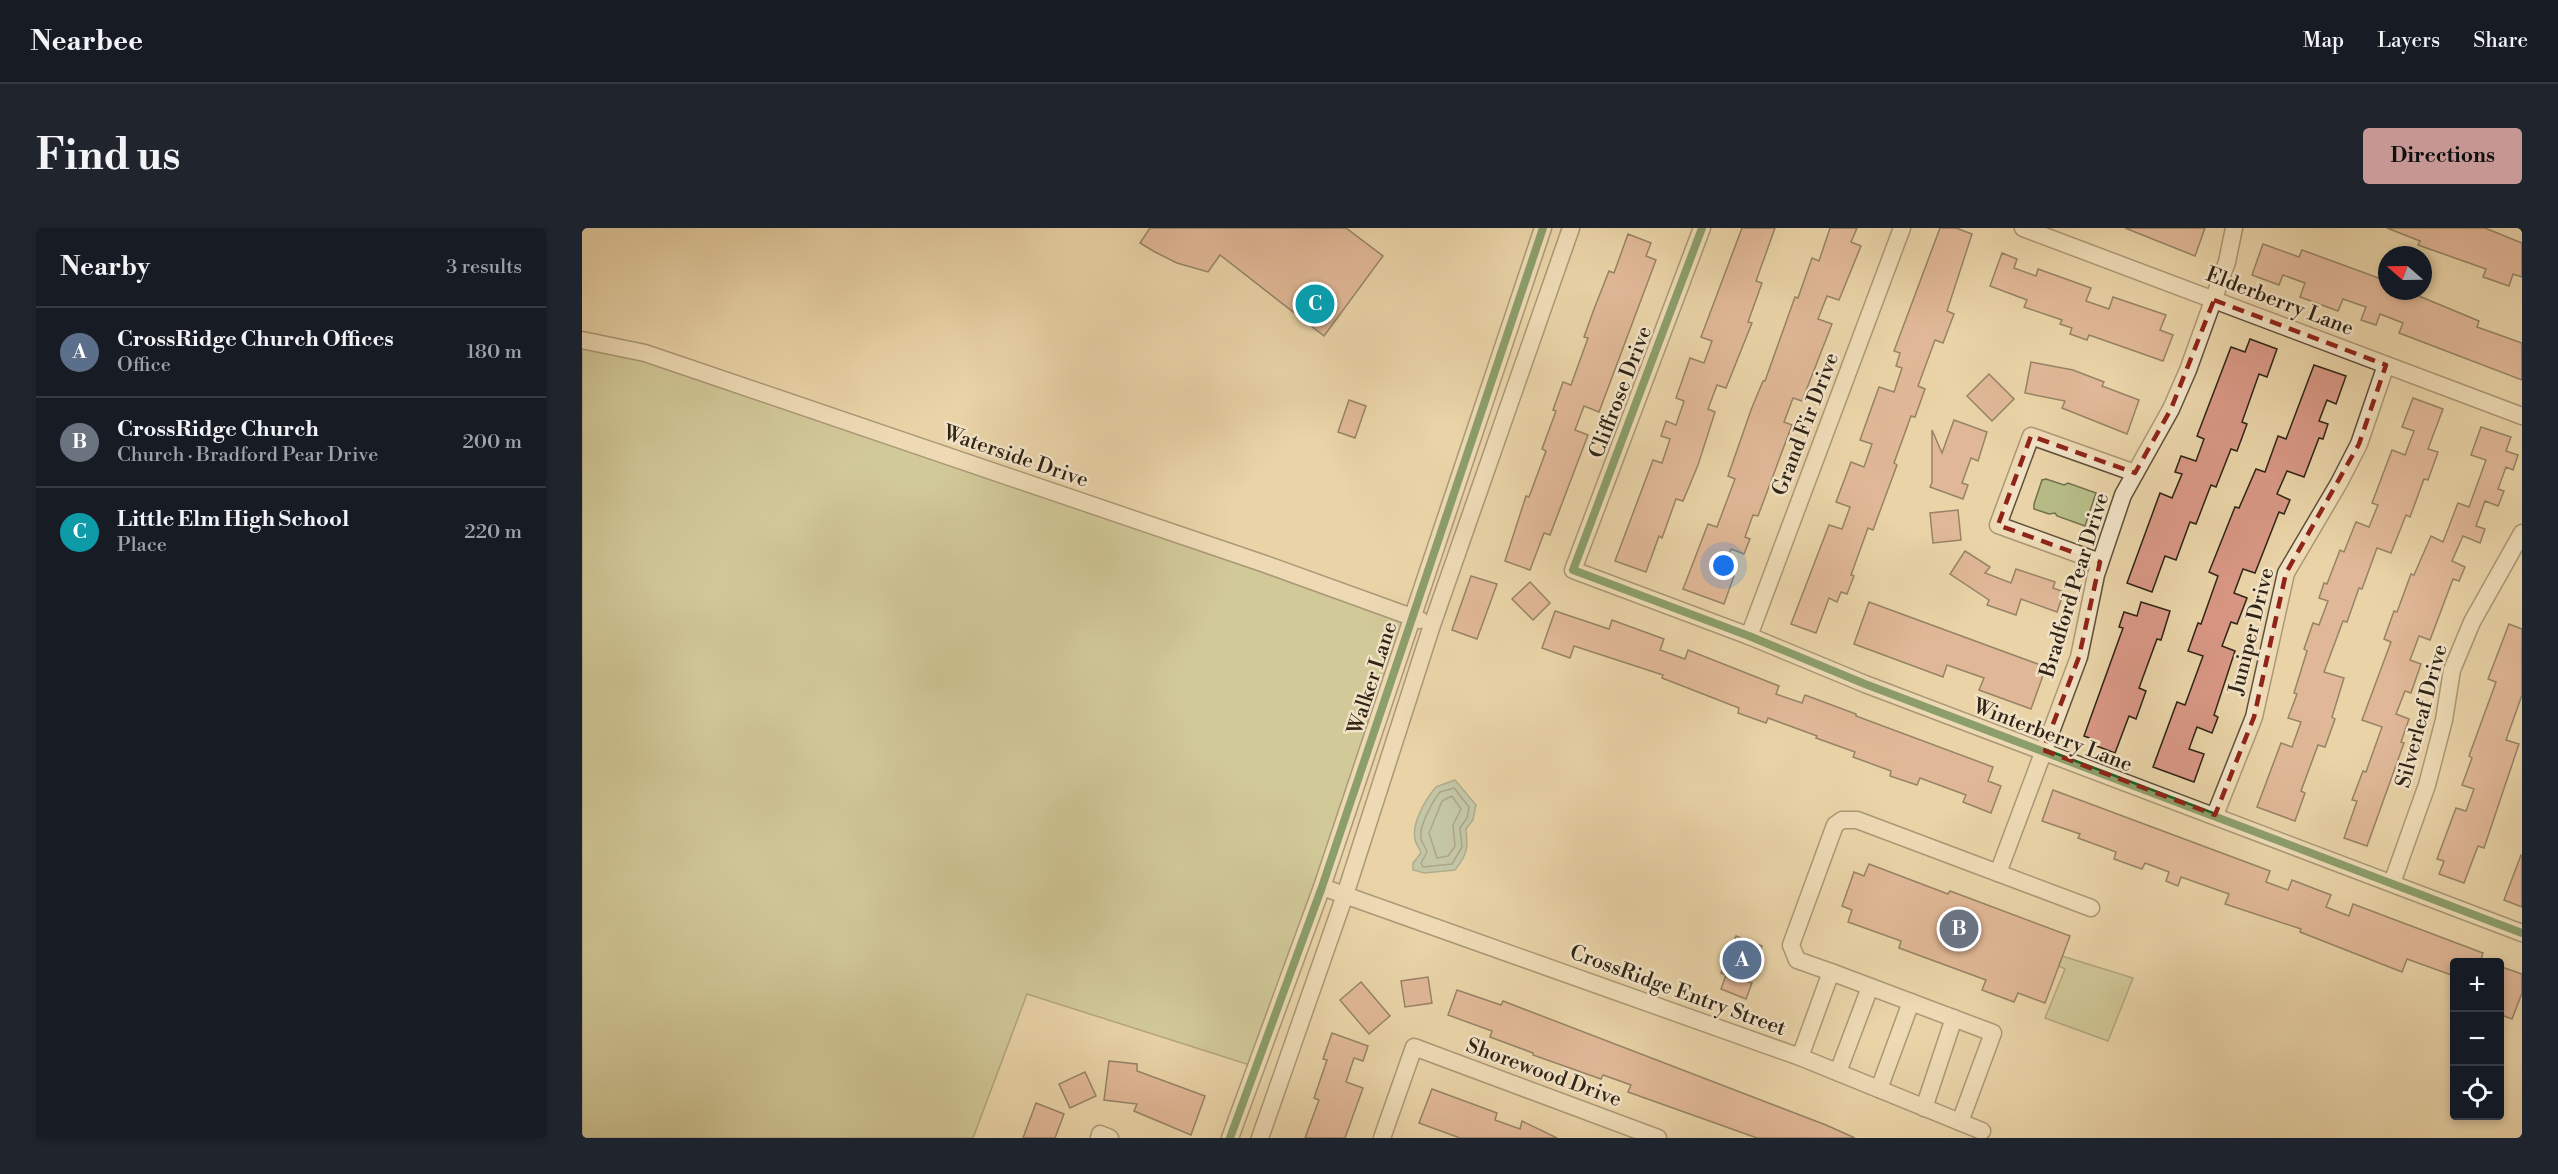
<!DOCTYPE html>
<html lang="en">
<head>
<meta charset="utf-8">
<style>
	body { margin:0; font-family:"Libre Bodoni",serif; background:#20242c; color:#f1f3f6 }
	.controls { position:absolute; right:18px; bottom:18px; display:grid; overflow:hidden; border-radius:6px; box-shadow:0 3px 9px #0003 }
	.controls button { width:54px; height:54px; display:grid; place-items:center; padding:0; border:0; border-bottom:2px solid #363941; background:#171b24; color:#f1f3f6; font:30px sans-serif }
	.compass { position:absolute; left:1796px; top:18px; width:54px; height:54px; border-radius:50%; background:#171b24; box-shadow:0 3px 9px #0003; rotate:290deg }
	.you { position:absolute; left:1142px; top:338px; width:21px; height:21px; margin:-15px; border:4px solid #fff; border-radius:50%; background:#1a73e8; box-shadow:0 0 0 9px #1a73e833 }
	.badge { display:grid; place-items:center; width:39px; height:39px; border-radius:50%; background:#c59692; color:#fff; font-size:20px; font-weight:700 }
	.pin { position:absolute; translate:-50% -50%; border:3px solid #fff; box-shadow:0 2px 6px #0006 }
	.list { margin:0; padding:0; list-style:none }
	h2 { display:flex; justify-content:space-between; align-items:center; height:78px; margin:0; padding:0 24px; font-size:26px }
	h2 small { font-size:20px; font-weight:400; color:#9ea1a6 }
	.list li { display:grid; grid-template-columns:39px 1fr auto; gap:18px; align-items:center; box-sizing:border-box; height:90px; padding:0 24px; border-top:2px solid #363941 }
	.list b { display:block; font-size:22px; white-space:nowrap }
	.list p { margin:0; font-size:20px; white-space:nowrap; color:#9ea1a6 }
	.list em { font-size:20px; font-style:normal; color:#9ea1a6 }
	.icon { flex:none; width:33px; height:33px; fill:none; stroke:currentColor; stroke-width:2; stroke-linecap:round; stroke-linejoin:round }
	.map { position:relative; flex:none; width:1940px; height:910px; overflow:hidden; border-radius:6px }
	header { display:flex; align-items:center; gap:36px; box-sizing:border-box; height:84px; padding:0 30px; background:#171b24; border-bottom:2px solid #363941 }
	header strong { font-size:28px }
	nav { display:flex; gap:33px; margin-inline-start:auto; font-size:21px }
	.intro { display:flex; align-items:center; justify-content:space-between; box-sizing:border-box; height:144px; padding:0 36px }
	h1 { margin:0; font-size:42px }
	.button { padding:15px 27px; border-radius:6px; background:#c59692; color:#111; font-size:21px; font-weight:700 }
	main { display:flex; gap:36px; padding:0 36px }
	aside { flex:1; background:#171b24; border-radius:6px; box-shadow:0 3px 9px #0003 }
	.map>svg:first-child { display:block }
	.green { fill:#b7bc87; stroke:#73704e; stroke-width:1.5 }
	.water { fill:#97b8a6; stroke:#6d7d6c; stroke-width:1.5 }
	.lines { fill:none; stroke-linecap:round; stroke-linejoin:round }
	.shore { stroke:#636e5e; stroke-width:1.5 }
	.building { fill:#d89784; stroke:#2f2416; stroke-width:1.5 }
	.minor-casing { stroke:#5e503a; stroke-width:19 }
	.minor { stroke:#f1e2c6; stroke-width:16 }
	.cycleway-casing { stroke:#f1e2c6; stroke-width:11 }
	.cycleway { stroke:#1b5e20; stroke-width:8 }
	.marked { fill:none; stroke:#8f2418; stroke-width:4.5; stroke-dasharray:12 8; stroke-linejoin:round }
	.labels { text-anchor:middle; stroke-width:5; stroke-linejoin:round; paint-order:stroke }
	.street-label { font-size:21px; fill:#2f2416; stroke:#f1e2c6 }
</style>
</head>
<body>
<header>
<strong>Nearbee</strong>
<nav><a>Map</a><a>Layers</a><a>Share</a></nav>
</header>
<div class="intro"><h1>Find us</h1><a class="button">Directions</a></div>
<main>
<aside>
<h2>Nearby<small>3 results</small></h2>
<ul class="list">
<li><span class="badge" style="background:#5c6f8a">A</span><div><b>CrossRidge Church Offices</b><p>Office</p></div><em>180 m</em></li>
<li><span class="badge" style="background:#6b7280">B</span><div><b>CrossRidge Church</b><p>Church · Bradford Pear Drive</p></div><em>200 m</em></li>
<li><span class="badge" style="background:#0f9aa8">C</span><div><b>Little Elm High School</b><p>Place</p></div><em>220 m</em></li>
</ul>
</aside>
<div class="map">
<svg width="1940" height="910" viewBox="0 0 1940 910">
	<rect width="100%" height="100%" fill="#e9d3a7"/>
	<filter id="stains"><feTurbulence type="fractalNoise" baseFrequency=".00333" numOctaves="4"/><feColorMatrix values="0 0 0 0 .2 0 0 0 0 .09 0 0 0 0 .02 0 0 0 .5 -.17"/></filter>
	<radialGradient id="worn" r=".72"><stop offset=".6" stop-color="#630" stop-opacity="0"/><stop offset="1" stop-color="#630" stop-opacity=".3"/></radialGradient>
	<g class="green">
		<path d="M0,115L37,119L829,388L674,839L445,766L391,910H0Z"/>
		<path d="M1464,251L1482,257L1486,255L1514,265L1503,298L1475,288L1473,285L1467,286L1452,281V276L1460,252Z"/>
		<path d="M1480,728L1551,750L1526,813L1463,790L1483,741L1477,738Z"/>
	</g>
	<path class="water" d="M873,552L894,577L891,592L884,601C886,621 886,625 873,642L842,645L831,642V635L839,625C838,621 834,616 833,612C829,595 844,571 854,559Z"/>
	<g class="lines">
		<g class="shore">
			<path d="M872,560L887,579L885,590L878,600L880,619L870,636L841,639L839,635L845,624C844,620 840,615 839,611C836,599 851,573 858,564Z"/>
			<path d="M870,568L879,581L871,597L873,618L866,628L855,630L847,605L860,573Z"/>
		</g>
	</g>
	<g class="building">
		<path d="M568,0H764L801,28L742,108L638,27L626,44L595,35L573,24L558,15Z"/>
		<path d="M1160,0H1193L1174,53L1180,55L1166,94L1170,95L1144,160L1135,157L1126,181L1133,184L1116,237L1101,273L1094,271L1080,310L1077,308L1064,344L1033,333L1071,232L1080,235L1088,211L1079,208L1084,193L1094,197L1102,173L1094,170L1108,130L1122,135L1130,113L1119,109Z"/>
		<path d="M1248,0H1275L1269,14L1279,18L1257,72L1245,68L1236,91L1250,96L1220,173L1211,170L1202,194L1210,197L1176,288L1171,287L1163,309L1168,311L1162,326L1149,321L1140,344L1152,348L1142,376L1101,361L1126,296L1135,299L1153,251L1146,248L1169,182L1181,153H1183L1213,69L1216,70L1230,30L1237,33Z"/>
		<path d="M1358,0H1374L1390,6L1365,83L1372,86L1361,115L1353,112L1336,158L1343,161L1333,189L1329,188L1312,235L1315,237L1291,302L1286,300L1269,347L1272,348L1265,366L1259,364L1255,374L1247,370L1234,405L1209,396L1247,297L1260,301L1268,279L1254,274L1269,234L1282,239L1290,216L1278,212L1297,159L1312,164L1320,140L1314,138L1318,125L1312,123Z"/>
		<path d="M1543,0H1623L1613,28Z"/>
		<path d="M1805,0H1903L1940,15V49L1931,46L1927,58L1901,49L1904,41L1836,17L1838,13Z"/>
		<path d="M1046,6L1069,15L1064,28L1074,32L1017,184L1002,178L993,202L1006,207L968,307L962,305L948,342L923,333L944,268L947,269L964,223L960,221L974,183L971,182L981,154L989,157L1006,110L1002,109L1012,81L1027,43L1032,45Z"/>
		<path d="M1681,16L1717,29L1720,22L1805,53V63H1825L1897,93L1895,99L1940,115V152L1817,105L1821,95L1798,86L1794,97L1779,92L1784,79L1761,71L1756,83L1718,69L1723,55L1701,47L1697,57L1670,47Z"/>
		<path d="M1420,25L1435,31L1432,40L1454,48L1456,41L1509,60L1504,73L1527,81L1531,69L1584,87L1578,102L1591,107L1581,133L1507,107L1505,112L1488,106L1490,100L1478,96L1480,92L1442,79L1445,72L1408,58Z"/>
		<path d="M1668,111L1695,121L1685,149L1677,146L1660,194L1665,196L1655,223L1649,221L1634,259L1629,257L1614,296L1608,294L1594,332L1583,328L1570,364L1545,355L1578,265L1590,270L1600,246L1593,244L1599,228L1614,233L1622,211L1615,208L1649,119L1663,124Z"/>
		<path d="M1449,134L1491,142L1522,154L1520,158L1557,172L1545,206L1480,180L1483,173L1443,165Z"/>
		<path d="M1732,137L1764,148L1754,176L1745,172L1737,193L1746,196L1741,211L1737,210L1722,249L1705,243L1695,266L1708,272L1702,286L1697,284L1673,345L1661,341L1652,365L1665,370L1655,396L1649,394L1640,418L1653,423L1632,487L1636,489L1630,505L1615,499L1607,521L1622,526L1612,554L1571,539L1595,474L1603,477L1621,428L1606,423L1616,395L1619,396L1636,348L1627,344L1653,279L1657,280L1674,241L1683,244L1696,208L1704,211Z"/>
		<path d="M1407,146L1432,171L1410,193L1385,168Z"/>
		<path d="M1831,170L1861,181L1846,221L1856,224L1846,252L1842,251L1828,289L1824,287L1809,325L1795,320L1780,361L1777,360L1765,394L1761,393L1742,444L1762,450L1750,489L1753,491L1743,519L1736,517L1719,563L1723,565L1713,593L1675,579L1699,515L1710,519L1719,494L1706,490L1715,466L1712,465L1725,423L1722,421L1731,395L1737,397L1746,373L1737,370L1742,355L1745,356L1758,322L1762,324L1774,294L1787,299L1796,277L1790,275L1810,222L1823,227L1832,203L1820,199Z"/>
		<path d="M767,172L784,178L773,210L756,204Z"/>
		<path d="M1372,192L1405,204L1396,233L1389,230L1380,255L1386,257L1381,271L1348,259L1350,254V202L1360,225Z"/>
		<path d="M1899,199L1929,209L1924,223L1936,227L1931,242L1924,239L1916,261L1922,263L1916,278L1903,273L1894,298L1903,301L1898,315L1881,308L1870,333L1883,339L1877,353L1871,351L1848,412L1837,408L1828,432L1839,436L1829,465L1823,463L1814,486L1827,491L1819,514L1822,515L1785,618L1762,610L1775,573L1770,572L1781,543L1784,544L1800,499L1780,492L1809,414L1802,411L1812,383L1815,384L1829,346L1832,347L1849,308L1861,314L1876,275L1887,279L1904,232L1889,227Z"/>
		<path d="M1376,282L1379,312L1351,315L1348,285Z"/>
		<path d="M1383,323L1408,339L1403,345L1429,355L1434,341L1473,354L1471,360L1482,364L1475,384L1439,371L1434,387L1405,377L1407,372L1368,346Z"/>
		<path d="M889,348L915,356L895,411L870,402Z"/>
		<path d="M948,354L968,375L951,392L930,371Z"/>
		<path d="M1287,374L1464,439L1449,481L1397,462L1402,450L1365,437L1361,449L1272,416Z"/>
		<path d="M1559,374L1588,383L1579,412L1575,411L1557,460L1564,463L1554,491L1547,488L1533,525L1512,517L1513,512L1502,508L1541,400L1537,399L1542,384L1555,388Z"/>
		<path d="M973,383L1027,401L1030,392L1082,411L1078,422L1103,431L1106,422L1197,458L1194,466L1220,475L1223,467L1274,486V488L1411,539L1406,553L1419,558L1409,585L1381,574L1384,567L1338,550L1335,557L1308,548L1309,543L1271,529L1273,524L1234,510L1235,508L1186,490L1184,495L1156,485L1157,480L1080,450L1081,447L992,418L988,430L960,420Z"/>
		<path d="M1927,396L1940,401V467L1924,512L1937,516L1902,620L1896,618L1882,655L1857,646L1862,633L1855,631L1874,580L1884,583L1892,561L1880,557L1890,530L1887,528L1914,454L1906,451Z"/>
		<path d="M1471,562L1688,643L1684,654L1706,662L1710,652L1749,667L1744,679L1767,688L1771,676L1901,725L1898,735H1872V748L1825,731L1820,744L1718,704L1719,701L1643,676L1647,666L1599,649L1596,658L1584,653L1587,644L1563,635L1560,641L1532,631L1534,624L1496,610L1498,606L1460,593Z"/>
		<path d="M1939,627L1940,628V679L1922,672Z"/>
		<path d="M1287,636L1366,666L1368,663L1488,708L1463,775L1436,765L1432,774L1400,762L1404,752L1317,720L1319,713L1266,694L1270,682L1260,678L1272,644L1282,648Z"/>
		<path d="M1154,708L1180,718L1166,754L1170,755L1164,771L1139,761L1144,747L1139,745Z"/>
		<path d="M1917,738L1940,746V765L1930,791L1917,786Z"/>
		<path d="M846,749L850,775L823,779L819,753Z"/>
		<path d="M779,754L808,788L787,806L758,772Z"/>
		<path d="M875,762L919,777L921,773L947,783L1244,897L1273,910H1175L1046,864L1049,857L1021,847L1019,851L951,827V825L908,809L910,803L866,787Z"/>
		<path d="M750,805L786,818L781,833L772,830L764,854L781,860L763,910H723L737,872L732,870L745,832L741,831Z"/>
		<path d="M527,833L555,836V843L623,868L609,907L552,883L555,876L522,872Z"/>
		<path d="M503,844L514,868L488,880L477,856Z"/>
		<path d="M850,861L915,885L913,892L938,901L940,893L975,910H878L837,895Z"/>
		<path d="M454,875L482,886L473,910H441Z"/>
	</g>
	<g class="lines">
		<g class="minor-casing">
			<g id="minor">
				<path d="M1120,0L991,342L1167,408L1283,456L1940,705"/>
				<path d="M1441,0L1940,188"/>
				<path d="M0,112L63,125L683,336L838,392"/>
				<path d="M1518,334L1416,297L1449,208L1553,245"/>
				<path d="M1167,408L1320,0"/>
				<path d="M1633,587L1672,489L1704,345L1757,255L1777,216L1804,137"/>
				<path d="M1416,645L1509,680"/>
				<path d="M1810,655L1845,557L1862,492L1870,442L1890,394L1940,305"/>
				<path d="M740,659L1218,829L1249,744L1215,732L1209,717L1253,597L1260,592H1275L1416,645L1497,429L1514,347L1541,267L1589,181L1606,142L1645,34L1652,0"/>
				<path d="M1249,744L1411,805L1378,894"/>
				<path d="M1218,829L1400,903"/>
				<path d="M1256,844L1288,759"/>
				<path d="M1297,861L1329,774"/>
				<path d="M1342,880L1372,790"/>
				<path d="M517,910L518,906L528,910"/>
				<path d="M648,910L740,659L961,0"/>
				<path d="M678,910L763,667L850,397L989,0"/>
				<path d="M800,910L832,819L1076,910"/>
			</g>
		</g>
		<use href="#minor" class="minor"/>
		<g class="cycleway-casing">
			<g id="cycleway">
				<path d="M1120,0L991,342L1167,408L1283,456L1940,705"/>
				<path d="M648,910L740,659L961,0"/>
			</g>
		</g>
		<use href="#cycleway" class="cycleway"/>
	</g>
	<path d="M0 0H1940V910H0ZM1632,72L1804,137L1777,216L1704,345L1672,489L1633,587L1461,522L1497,429L1518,334L1416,297L1449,208L1553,245L1589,181Z" fill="#e9d3a7" fill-opacity=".55" fill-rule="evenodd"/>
	<path class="marked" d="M1632,72L1804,137L1777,216L1704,345L1672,489L1633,587L1461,522L1497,429L1518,334L1416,297L1449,208L1553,245L1589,181Z"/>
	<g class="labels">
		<g class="street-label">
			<text transform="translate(1698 73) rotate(21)" y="7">Elderberry Lane</text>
			<text transform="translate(1038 164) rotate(-69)" y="7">Cliffrose Drive</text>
			<text transform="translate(1223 196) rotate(-69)" y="7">Grand Fir Drive</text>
			<text transform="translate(434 228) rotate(19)" y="7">Waterside Drive</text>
			<text transform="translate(1492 357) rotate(-73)" y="7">Bradford Pear Drive</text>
			<text transform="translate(1669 403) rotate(-76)" y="7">Juniper Drive</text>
			<text transform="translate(790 450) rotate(-72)" y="7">Walker Lane</text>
			<text transform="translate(1839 488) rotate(-75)" y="7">Silverleaf Drive</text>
			<text transform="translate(1471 507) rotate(21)" y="7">Winterberry Lane</text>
			<text transform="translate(1096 762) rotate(20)" y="7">CrossRidge Entry Street</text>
			<text transform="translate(962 844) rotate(20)" y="7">Shorewood Drive</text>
		</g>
	</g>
	<rect width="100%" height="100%" filter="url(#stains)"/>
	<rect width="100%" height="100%" fill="url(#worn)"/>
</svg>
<div class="controls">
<button>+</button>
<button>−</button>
<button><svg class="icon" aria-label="locate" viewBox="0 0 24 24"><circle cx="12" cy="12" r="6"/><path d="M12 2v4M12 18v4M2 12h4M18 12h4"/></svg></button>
</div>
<svg class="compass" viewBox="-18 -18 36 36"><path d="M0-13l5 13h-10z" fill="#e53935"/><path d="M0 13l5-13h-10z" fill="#9ea1a6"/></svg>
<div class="you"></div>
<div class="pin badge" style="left:1160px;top:732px;background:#5c6f8a">A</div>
<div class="pin badge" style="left:1377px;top:701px;background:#6b7280">B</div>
<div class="pin badge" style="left:733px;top:76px;background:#0f9aa8">C</div>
</div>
</main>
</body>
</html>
